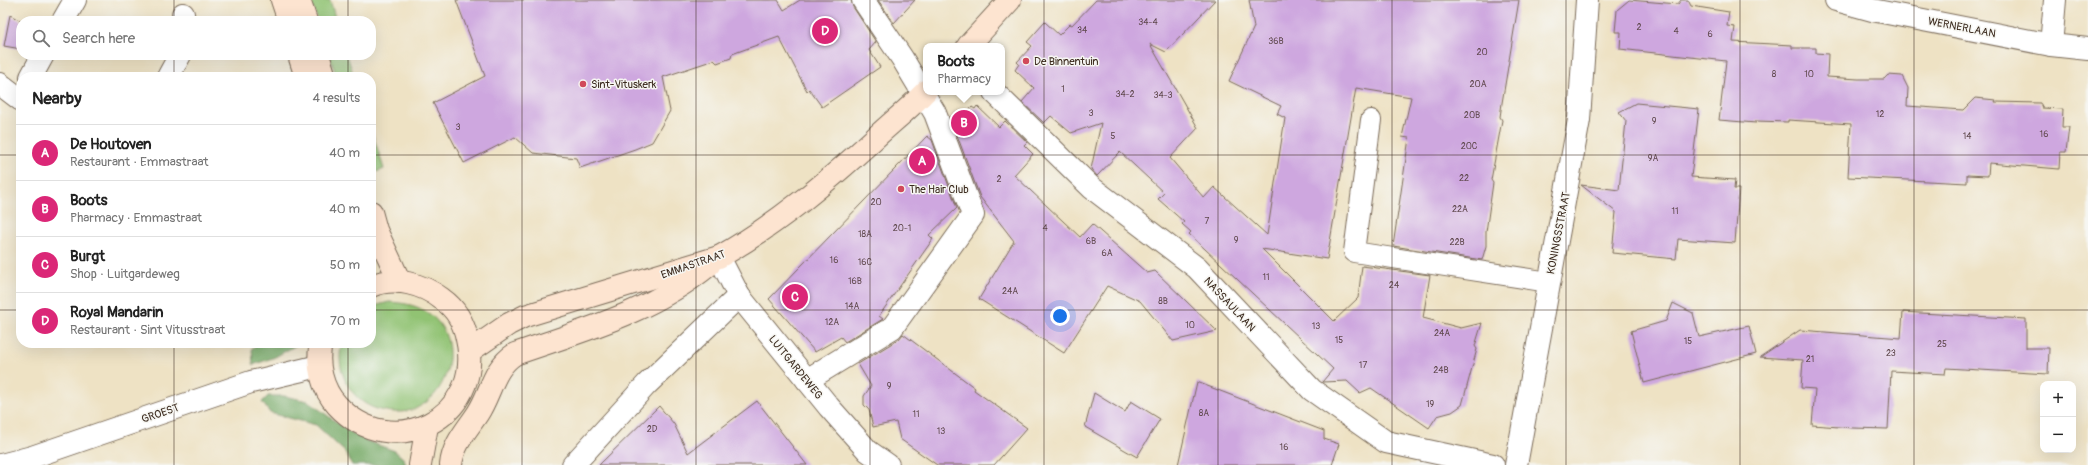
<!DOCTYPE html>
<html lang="en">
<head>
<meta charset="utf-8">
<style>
	body { margin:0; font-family:Pangolin,sans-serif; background:#f2f2f2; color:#222 }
	.controls { position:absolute; right:12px; bottom:12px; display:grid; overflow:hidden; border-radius:8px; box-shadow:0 4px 16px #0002 }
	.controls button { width:36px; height:36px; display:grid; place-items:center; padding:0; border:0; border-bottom:1px solid #e0e0e0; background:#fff; color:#222; font:20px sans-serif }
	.you { position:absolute; left:1060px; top:316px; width:14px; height:14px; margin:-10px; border:3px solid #fff; border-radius:50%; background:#1a73e8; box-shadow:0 0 0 6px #1a73e833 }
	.badge { display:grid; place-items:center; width:26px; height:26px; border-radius:50%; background:#db2777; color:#fff; font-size:13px; font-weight:700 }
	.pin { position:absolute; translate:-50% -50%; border:2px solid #fff; box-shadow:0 1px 4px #0006 }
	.popup { position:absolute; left:923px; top:43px; width:82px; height:52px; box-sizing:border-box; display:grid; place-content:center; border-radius:8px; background:#fff; filter:drop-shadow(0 1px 3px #0005); font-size:13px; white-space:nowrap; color:#767676 }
	.popup b { font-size:15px; color:#222 }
	.popup::after { content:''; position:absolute; left:50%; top:100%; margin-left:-8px; border:8px solid transparent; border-top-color:#fff }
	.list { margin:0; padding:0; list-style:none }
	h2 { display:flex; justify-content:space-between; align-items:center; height:52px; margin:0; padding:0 16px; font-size:17px }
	h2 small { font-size:13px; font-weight:400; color:#767676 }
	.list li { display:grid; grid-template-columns:26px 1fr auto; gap:12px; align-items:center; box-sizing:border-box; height:56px; padding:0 16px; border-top:1px solid #e0e0e0 }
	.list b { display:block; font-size:15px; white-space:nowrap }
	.list p { margin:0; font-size:13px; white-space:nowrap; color:#767676 }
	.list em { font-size:13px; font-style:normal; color:#767676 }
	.icon { flex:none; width:22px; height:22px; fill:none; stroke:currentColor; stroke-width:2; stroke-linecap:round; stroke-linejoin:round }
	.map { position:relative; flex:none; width:2088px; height:465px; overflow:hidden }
	.search { position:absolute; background:#fff; box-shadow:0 4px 16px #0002; left:16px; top:16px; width:360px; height:44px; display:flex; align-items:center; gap:10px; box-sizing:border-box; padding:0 14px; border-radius:16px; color:#767676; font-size:15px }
	.panel { position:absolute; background:#fff; box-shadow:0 4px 16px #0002; left:16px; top:72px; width:360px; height:276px; border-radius:16px }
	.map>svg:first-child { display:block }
	.green { fill:#91c373; stroke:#667648 }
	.forest { fill:#74a965; stroke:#586a42 }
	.building { fill:#cea7df }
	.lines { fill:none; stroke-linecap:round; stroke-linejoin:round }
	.service-casing { stroke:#7a6a58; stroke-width:22 }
	.minor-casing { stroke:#7a6a58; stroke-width:24 }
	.secondary-casing { stroke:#7a6a58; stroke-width:24 }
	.service { stroke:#fff; stroke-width:20 }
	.minor { stroke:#fff; stroke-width:22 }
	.secondary { stroke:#fde4d0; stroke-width:22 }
	.grid { fill:none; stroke:#3b2a1e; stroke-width:1; stroke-opacity:0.55 }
	.poi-dot { fill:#d1495b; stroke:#f6f6f2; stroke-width:1.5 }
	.labels { text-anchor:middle; stroke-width:3; stroke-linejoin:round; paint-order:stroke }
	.number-label { font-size:9px; fill:#60494e }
	.street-label { font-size:11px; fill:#3b2a1e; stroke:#f6f6f2 }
	.poi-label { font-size:11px; fill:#3b2a1e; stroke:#f6f6f2; text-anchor:start }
</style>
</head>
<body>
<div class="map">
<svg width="2088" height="465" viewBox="0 0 2088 465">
	<rect width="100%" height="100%" fill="#f6f6f2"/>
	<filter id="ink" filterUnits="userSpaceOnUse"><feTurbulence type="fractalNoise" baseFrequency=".025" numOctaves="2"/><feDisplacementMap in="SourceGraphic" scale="8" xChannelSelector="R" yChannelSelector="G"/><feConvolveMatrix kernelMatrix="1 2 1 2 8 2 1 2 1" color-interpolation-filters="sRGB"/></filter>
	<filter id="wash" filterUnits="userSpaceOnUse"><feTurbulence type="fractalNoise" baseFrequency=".012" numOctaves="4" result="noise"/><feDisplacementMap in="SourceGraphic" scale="16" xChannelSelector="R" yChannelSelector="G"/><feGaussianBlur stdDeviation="0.9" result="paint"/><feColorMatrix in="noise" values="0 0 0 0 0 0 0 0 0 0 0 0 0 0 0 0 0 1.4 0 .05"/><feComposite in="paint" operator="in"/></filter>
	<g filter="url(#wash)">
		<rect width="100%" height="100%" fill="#eee2c4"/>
		<g class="green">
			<path d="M310,0H330L336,21H318Z"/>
			<path d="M329,55H347L354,77H337Z"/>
			<path d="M371,129L384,169L371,174Z"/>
			<path d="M389,302C402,303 413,304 425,311C473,339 444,423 386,411C373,409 363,404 354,394C342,380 337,361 342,343H371V307Z"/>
		</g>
		<g class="forest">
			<path d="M263,343H300L275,357L253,365L252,348Z"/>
			<path d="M268,396H284L308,401L347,430L367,441L395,451L404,459L406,465H352L345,452L316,425L270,413L262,402Z"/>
		</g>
		<g id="blocks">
			<g class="building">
				<path d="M456,0H778L784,10L800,0H851L853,7L876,42L869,50L880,67L822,107L809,89L807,91L779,37L732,54L731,58L717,63L714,60L663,77L670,111L652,142L635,149L580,168L576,158L533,153L515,137L464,163L433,103L485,76Z"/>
				<path d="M878,0H915L894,23Z"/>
				<path d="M1096,0H1215L1166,52L1150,44L1198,128L1170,158L1204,198L1214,187L1267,235L1285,118L1277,114L1281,106L1229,81L1254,27L1249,0H1519L1502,103L1500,117L1502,120L1491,180L1493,183L1486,232V246L1482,260L1393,246L1409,138L1402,137L1411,97L1356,88L1327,259L1262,249L1334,321L1358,298L1362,266L1430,275L1423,318L1461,328L1482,323L1475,346L1477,349L1462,405L1452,412L1437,416L1429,428L1371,388L1360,393L1347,381L1322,382L1333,369L1189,234L1191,232L1182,224L1184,222L1158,199L1164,193L1120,152L1097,176L1091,169L1101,123L1071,133L1051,116L1044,123L1022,102L1034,88L1015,70L1019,64L1017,62L1032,46L1027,42L1045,22L1059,35L1070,24L1072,25Z"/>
				<path d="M1629,0L1678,4L1681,0H1688L1691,6L1729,12L1727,26L1735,27L1733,42L1792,45V48H1816V53L1828,54L1827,77L1858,79H1884L1888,75L1902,76L1908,88L1907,106L1963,110L1975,98L1996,100L1995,102L2040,103L2042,108L2063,109L2062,127H2069L2066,152H2060L2059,169L1989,163L1988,176L1967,175V183L1848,177L1851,124L1788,120V122L1756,121V123L1719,120L1726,61L1620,49L1621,32H1615L1617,10Z"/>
				<path d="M10,15L21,21V49L4,46Z"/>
				<path d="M1636,103L1699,109L1691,177L1735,180L1734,189H1739L1735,243L1678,239L1676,259L1612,253L1616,212L1581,185L1619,190L1626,121L1619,112Z"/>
				<path d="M977,106L999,127L1005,121L1027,142L1024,145L1033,154L1014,175L1080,237L1092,224L1147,273L1155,271L1217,331L1173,341L1140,301L1107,286L1064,353L979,299L1014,241L980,197L954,127L972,107L975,109Z"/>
				<path d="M927,136L932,140L957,208L929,235L933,239L879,316L883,319L845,342L841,337L815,352L769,299Z"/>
				<path d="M1673,303L1693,313L1699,337L1749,326L1756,354L1644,383L1631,331L1666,321Z"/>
				<path d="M1903,312L2026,319V348H2049L2048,374L1946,368L1945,374L1891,371L1888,429L1853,428L1812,425L1815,389L1801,388L1803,360L1760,357L1800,330L1901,338Z"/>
				<path d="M903,334L975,388L974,390L1027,428L994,465H937L900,439L896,422L873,427L869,410L864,405V396L871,386L858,364L899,339Z"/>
				<path d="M1197,382L1324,431V439L1339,444L1332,465H1178Z"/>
				<path d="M1094,393L1125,412L1131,401L1160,419L1137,457L1085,427Z"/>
				<path d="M757,401L807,465H599L659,406L674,424L688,453Z"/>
			</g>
		</g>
	</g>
	<g filter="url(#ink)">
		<use href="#blocks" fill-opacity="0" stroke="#7a6a58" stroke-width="1"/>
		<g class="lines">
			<g class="service-casing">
				<path id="service" d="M1371,120L1354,252L1549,282"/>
			</g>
			<g class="minor-casing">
				<g id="minor">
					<path d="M1836,0L1872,10L2051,45L2088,49"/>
					<path d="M183,14L184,21"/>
					<path d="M63,21L75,0"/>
					<path d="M2051,45L2055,0"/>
					<path d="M31,77L43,55"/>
					<path d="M168,77L180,55"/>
					<path d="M0,84L21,100"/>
					<path d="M994,92L1092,188L1197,268L1312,390L1386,442L1493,465"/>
					<path d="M719,257L739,296L829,407L868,451L888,465"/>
					<path d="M807,380L892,328L973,215L935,113L902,58L863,0"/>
					<path d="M1,465L32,457L251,382L319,366"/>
					<path d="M573,465L647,384L739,296"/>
					<path d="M1516,465L1579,120L1587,0"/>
				</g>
			</g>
			<g class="secondary-casing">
				<g id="secondary">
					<path d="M282,0L289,21"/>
					<path d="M299,0L306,21"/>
					<path d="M968,46L1010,0"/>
					<path d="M299,55L306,77"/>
					<path d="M318,55L325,77"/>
					<path d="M371,212L376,230L400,282"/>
					<path d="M321,343C316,364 322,389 337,405C391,464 485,418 467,339C464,323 455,308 442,299C423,284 394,276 371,286"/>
					<path d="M470,351L509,324L525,316L719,257C776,225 826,183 874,139C891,123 910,108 926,91"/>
					<path d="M420,465L427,426"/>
					<path d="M451,465C453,444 467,430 478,413C491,393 493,368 515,354C584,330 652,312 709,265"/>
				</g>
			</g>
			<use href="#service" class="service"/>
			<use href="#minor" class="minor"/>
			<use href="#secondary" class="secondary"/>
		</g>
	</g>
	<path class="grid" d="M174,0V21M348,0V21M522,0V465M696,0V465M870,0V465M1044,0V465M1218,0V465M1392,0V465M1566,0V465M1740,0V465M1914,0V465M174,55V77M348,55V77M0,155H21M371,155H2088M0,310H21M371,310H2088M174,343V465M348,343V465"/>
	<g class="poi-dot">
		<circle cx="1026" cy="61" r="4"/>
		<circle cx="583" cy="84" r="4"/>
		<circle cx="901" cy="189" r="4"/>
	</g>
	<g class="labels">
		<g class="number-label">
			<text x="1148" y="25">34-4</text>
			<text x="1639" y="30">2</text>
			<text x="1082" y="33">34</text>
			<text x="1676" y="34">4</text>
			<text x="1710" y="37">6</text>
			<text x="1276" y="44">36B</text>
			<text x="1482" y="55">20</text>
			<text x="1774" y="77">8</text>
			<text x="1809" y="77">10</text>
			<text x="1478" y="87">20A</text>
			<text x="1063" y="92">1</text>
			<text x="1125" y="97">34-2</text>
			<text x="1163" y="98">34-3</text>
			<text x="1091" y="116">3</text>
			<text x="1880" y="117">12</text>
			<text x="1472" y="118">20B</text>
			<text x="1654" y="124">9</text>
			<text x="458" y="130">3</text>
			<text x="2044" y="137">16</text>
			<text x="1113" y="139">5</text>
			<text x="1967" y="139">14</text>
			<text x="1469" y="149">20C</text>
			<text x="1653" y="161">9A</text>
			<text x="1464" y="181">22</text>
			<text x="999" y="182">2</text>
			<text x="876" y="205">20</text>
			<text x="1460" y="212">22A</text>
			<text x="1675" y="214">11</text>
			<text x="1207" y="224">7</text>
			<text x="902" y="231">20-1</text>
			<text x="1045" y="231">4</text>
			<text x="865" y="237">18A</text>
			<text x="1236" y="243">9</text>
			<text x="1091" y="244">6B</text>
			<text x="1457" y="245">22B</text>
			<text x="1107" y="256">6A</text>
			<text x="834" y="263">16</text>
			<text x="865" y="265">16C</text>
			<text x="1266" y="280">11</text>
			<text x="855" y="284">16B</text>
			<text x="1394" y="288">24</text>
			<text x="1010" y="294">24A</text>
			<text x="1163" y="304">8B</text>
			<text x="852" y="309">14A</text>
			<text x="832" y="325">12A</text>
			<text x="1190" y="328">10</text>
			<text x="1316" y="329">13</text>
			<text x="1442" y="336">24A</text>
			<text x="1339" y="343">15</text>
			<text x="1688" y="344">15</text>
			<text x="1942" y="347">25</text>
			<text x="1891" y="356">23</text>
			<text x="1810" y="362">21</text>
			<text x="1363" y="368">17</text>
			<text x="1441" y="373">24B</text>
			<text x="889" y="389">9</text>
			<text x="1430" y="407">19</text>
			<text x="1204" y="416">8A</text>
			<text x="916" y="417">11</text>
			<text x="652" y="432">2D</text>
			<text x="941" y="434">13</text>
			<text x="1284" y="450">16</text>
		</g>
		<g class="street-label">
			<text transform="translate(1962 27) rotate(11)" y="4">WERNERLAAN</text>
			<text transform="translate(1558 233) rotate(-79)" y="4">KONINGSSTRAAT</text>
			<text transform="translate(693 264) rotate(-19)" y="4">EMMASTRAAT</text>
			<text transform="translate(1230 304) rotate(47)" y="4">NASSAULAAN</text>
			<text transform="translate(796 367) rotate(51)" y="4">LUITGARDEWEG</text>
			<text transform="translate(160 413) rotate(-19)" y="4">GROEST</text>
		</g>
		<g class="poi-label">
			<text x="1034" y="65">De Binnentuin</text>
			<text x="591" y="88">Sint-Vituskerk</text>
			<text x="909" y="193">The Hair Club</text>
		</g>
	</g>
</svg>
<div class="controls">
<button>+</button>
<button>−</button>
</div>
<div class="you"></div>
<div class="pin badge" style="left:922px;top:161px">A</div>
<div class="pin badge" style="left:964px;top:123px">B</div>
<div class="popup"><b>Boots</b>Pharmacy</div>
<div class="pin badge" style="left:795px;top:297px">C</div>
<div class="pin badge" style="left:825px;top:31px">D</div>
<div class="search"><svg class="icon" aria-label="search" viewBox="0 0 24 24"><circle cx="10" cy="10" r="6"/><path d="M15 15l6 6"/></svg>Search here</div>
<section class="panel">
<h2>Nearby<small>4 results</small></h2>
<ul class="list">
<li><span class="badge">A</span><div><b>De Houtoven</b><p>Restaurant · Emmastraat</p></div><em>40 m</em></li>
<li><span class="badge">B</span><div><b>Boots</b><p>Pharmacy · Emmastraat</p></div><em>40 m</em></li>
<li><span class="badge">C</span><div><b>Burgt</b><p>Shop · Luitgardeweg</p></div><em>50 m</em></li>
<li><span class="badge">D</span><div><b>Royal Mandarin</b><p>Restaurant · Sint Vitusstraat</p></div><em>70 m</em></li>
</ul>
</section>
</div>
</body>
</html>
